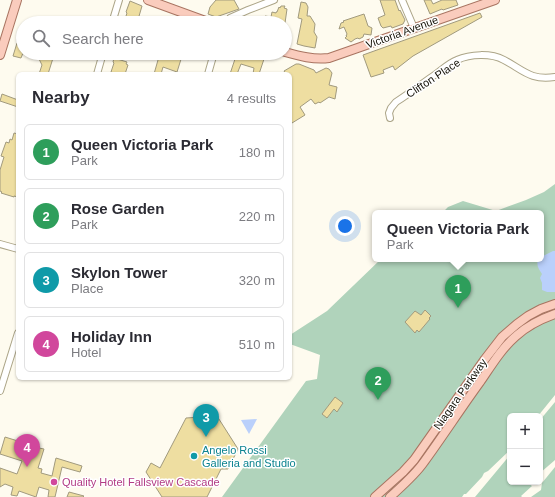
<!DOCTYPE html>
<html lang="en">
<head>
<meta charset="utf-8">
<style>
	body { margin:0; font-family:Arial,sans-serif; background:#f2f2f3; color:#2b2b33 }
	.controls { position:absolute; right:12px; bottom:12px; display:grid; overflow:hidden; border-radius:6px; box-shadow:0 1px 3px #0004 }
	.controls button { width:36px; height:36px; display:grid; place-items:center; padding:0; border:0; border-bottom:1px solid #e1e1e2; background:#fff; color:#2b2b33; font:20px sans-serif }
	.you { position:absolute; left:345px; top:226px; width:14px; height:14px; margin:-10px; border:3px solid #fff; border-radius:50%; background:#1a73e8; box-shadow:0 0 0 6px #1a73e833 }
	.badge { display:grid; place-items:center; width:26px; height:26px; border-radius:50%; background:#8f6209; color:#fff; font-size:13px; font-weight:700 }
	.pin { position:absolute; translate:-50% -33px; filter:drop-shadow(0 1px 2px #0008) }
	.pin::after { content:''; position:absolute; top:21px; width:14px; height:12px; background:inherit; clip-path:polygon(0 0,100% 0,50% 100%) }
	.popup { position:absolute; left:372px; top:210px; width:172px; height:52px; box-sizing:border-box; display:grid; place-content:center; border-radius:6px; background:#fff; filter:drop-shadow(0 1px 3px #0005); font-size:13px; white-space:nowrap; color:#7c7c81 }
	.popup b { font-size:15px; color:#2b2b33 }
	.popup::after { content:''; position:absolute; left:50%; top:100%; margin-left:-8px; border:8px solid transparent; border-top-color:#fff }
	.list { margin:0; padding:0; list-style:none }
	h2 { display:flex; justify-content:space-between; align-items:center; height:52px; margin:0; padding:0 16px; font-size:17px }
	h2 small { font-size:13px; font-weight:400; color:#7c7c81 }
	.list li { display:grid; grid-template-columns:26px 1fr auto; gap:12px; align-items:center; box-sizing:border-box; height:56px; margin:0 8px 8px; padding:0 8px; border:1px solid #e1e1e2; border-radius:6px }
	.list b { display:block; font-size:15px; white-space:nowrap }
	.list p { margin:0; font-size:13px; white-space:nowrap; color:#7c7c81 }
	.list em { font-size:13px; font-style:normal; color:#7c7c81 }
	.icon { flex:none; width:22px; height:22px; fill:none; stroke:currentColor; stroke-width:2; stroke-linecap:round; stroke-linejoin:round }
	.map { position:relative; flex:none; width:555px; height:497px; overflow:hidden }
	.search { position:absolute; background:#fff; box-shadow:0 1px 3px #0004; left:16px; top:16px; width:276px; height:44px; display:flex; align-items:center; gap:10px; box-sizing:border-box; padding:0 14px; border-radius:22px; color:#7c7c81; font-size:15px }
	.panel { position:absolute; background:#fff; box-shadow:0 1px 3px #0004; left:16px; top:72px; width:276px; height:308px; border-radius:6px }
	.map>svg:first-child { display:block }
	.green { fill:#b0d3bb }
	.water { fill:#bad0fb }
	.building { fill:#eedea1; stroke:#a19a7e }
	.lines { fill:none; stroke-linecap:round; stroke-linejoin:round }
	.minor-casing { stroke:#aca588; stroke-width:8 }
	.major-casing { stroke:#a87461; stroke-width:10 }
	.minor { stroke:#fff; stroke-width:6 }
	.major { stroke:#faccbd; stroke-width:8 }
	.culture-dot { fill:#0f9aa8; stroke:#fff; stroke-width:1.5 }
	.hotel-dot { fill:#d1479c; stroke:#fff; stroke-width:1.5 }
	.labels { text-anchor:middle; stroke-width:3; stroke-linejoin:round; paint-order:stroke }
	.street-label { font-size:11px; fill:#141107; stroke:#fff }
	.culture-label { font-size:11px; fill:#0d838f; stroke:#fff; text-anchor:start }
	.hotel-label { font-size:11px; fill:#b23c85; stroke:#fff; text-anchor:start }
</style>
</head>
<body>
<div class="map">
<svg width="555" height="497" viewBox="0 0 555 497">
	<rect width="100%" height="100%" fill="#fefbef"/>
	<g class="green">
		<path d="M555,184V395L538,416H510V450L488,471L484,473L482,477L466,494H464L462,497H222L306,381L317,379L320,355L290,344V335L327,311L381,259H541V213H442L448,207L463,201L496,211L526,200L544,192Z"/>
		<path d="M555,402V460L540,473V420Z"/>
		<path d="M510,455V482H528V483L532,486L521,496L522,497H475Z"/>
		<path d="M555,467V497H531L541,490L542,483Z"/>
	</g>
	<g class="water">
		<path d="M553,251H555V292H547L542,290V283L540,278L542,274C539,269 536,266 538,259H541V257Z"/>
		<path d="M257,419L249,434L241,420Z"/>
	</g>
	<g class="building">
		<path d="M216,0H234L239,9L216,17L208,14L210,7Z"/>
		<path d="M380,0H395L399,11L400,10L405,20L403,24L392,28L391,26L383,28L381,26L378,18L385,15Z"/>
		<path d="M424,0H431L433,4L442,0H456L458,5L443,10L442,9L430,14Z"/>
		<path d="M130,1L142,6L137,23L125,19L127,13L126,12Z"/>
		<path d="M301,2L306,3L308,7L307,16H310L315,24L314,32L317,37L315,48L304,46L297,44L302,19L298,18Z"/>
		<path d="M281,6H285L284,8L287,9L285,23H264L265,16L271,17L272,12L276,13V12H277L279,7L280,8Z"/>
		<path d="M480,13L482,17L413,56L395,70L393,66L383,70L384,73L371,77L363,55Z"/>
		<path d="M364,14L368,26L372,28L371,35L364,34L363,37L359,39L358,38L355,39L351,42L345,38L347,36H346L347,34L344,27L339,29L341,23L344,22L343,21Z"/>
		<path d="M247,17L254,19L252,23H241L243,18Z"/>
		<path d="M17,43L23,45V53L21,58L13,56Z"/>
		<path d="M23,53H48L54,55L48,74H39L42,65L39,59Z"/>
		<path d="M160,53H174L173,54L182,56L177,72L163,67L161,74H154Z"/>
		<path d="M237,53H266L259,74H253L254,68L241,64L237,74H230Z"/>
		<path d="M114,58L127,62L126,64L128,65L125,74H116L111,72L114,63L113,62Z"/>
		<path d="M296,64H299L314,70L316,73L326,68L329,69L332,73L329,85L337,87L335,99L329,97L320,103L319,102L315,104L311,99L300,107L305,115L292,123L290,120V74H286L284,71Z"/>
		<path d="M2,94L18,100V107L0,101Z"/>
		<path d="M14,133L18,134V197L14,196V197L1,193L2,192L0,191V170L4,157L1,156L6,142L9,143L10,139L12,140Z"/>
		<path d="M425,310L431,316L429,318L430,319L419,332L417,330L415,333L405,322L415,311L421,315Z"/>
		<path d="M335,397L343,403L337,412L334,409L327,418L322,414Z"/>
		<path d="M217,416L238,449L228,469H221L207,497H162L146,472L151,463L160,468L186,418Z"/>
		<path d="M5,437L34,446L35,445H37L39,446V448L44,449L38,468L42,469L41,473L52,476L55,462L56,458L82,466L80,472L62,467L55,497H48L49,490L39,487L36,497L19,491L17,496L11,495L13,487L5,484L0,487V468L17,474L22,461L0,454Z"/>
		<path d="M69,492L84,496L83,497H67Z"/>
	</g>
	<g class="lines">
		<g class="minor-casing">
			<g id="minor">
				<path d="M402,0L414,28"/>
				<path d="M112,23L119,0"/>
				<path d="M227,23L230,18L248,10L274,0"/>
				<path d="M97,74L103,53"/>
				<path d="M208,74L214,53"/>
				<path d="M390,118L389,113L391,108L396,102C410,93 423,83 436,74C443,69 449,63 457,60C470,54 491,53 504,60C523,70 531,81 555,77"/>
				<path d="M0,244L18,249"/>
				<path d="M0,391L18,333"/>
			</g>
		</g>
		<g class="major-casing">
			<g id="major">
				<path d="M148,0L211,23"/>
				<path d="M285,52C299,56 314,60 329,58L495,0"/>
				<path d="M0,55L17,0"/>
				<path d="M375,497L403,472L414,460L485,359L502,337L517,324L528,316L541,309L555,304"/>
				<path d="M390,497C402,486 415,475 424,462C443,436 461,408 480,382C491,366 501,349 516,336C527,326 541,319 555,314"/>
			</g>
		</g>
		<use href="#minor" class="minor"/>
		<use href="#major" class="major"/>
	</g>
	<circle class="culture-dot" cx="194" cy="456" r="4"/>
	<circle class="hotel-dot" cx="54" cy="482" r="4"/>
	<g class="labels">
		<g class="street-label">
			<text transform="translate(402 32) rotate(-20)" y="4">Victoria Avenue</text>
			<text transform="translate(433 78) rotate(-33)" y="4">Clifton Place</text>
			<text transform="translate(460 394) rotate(-55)" y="4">Niagara Parkway</text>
		</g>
		<g class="culture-label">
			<text x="202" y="454">Angelo Rossi<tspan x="202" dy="13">Galleria and Studio</tspan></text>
		</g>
		<g class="hotel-label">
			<text x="62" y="486">Quality Hotel Fallsview Cascade</text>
		</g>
	</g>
</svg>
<div class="controls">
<button>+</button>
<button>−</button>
</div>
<div class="you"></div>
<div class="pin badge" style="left:458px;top:308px;background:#2e9e5b">1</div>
<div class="popup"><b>Queen Victoria Park</b>Park</div>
<div class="pin badge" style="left:378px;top:400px;background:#2e9e5b">2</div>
<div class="pin badge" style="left:206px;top:437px;background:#0f9aa8">3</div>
<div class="pin badge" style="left:27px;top:467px;background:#d1479c">4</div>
<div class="search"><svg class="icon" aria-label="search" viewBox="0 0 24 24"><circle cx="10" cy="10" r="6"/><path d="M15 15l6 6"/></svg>Search here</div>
<section class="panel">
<h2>Nearby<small>4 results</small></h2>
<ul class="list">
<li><span class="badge" style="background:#2e9e5b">1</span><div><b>Queen Victoria Park</b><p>Park</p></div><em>180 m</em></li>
<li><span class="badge" style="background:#2e9e5b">2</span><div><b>Rose Garden</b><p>Park</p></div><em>220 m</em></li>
<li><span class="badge" style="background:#0f9aa8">3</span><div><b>Skylon Tower</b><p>Place</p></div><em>320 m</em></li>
<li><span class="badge" style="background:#d1479c">4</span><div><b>Holiday Inn</b><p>Hotel</p></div><em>510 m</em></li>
</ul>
</section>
</div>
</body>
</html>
